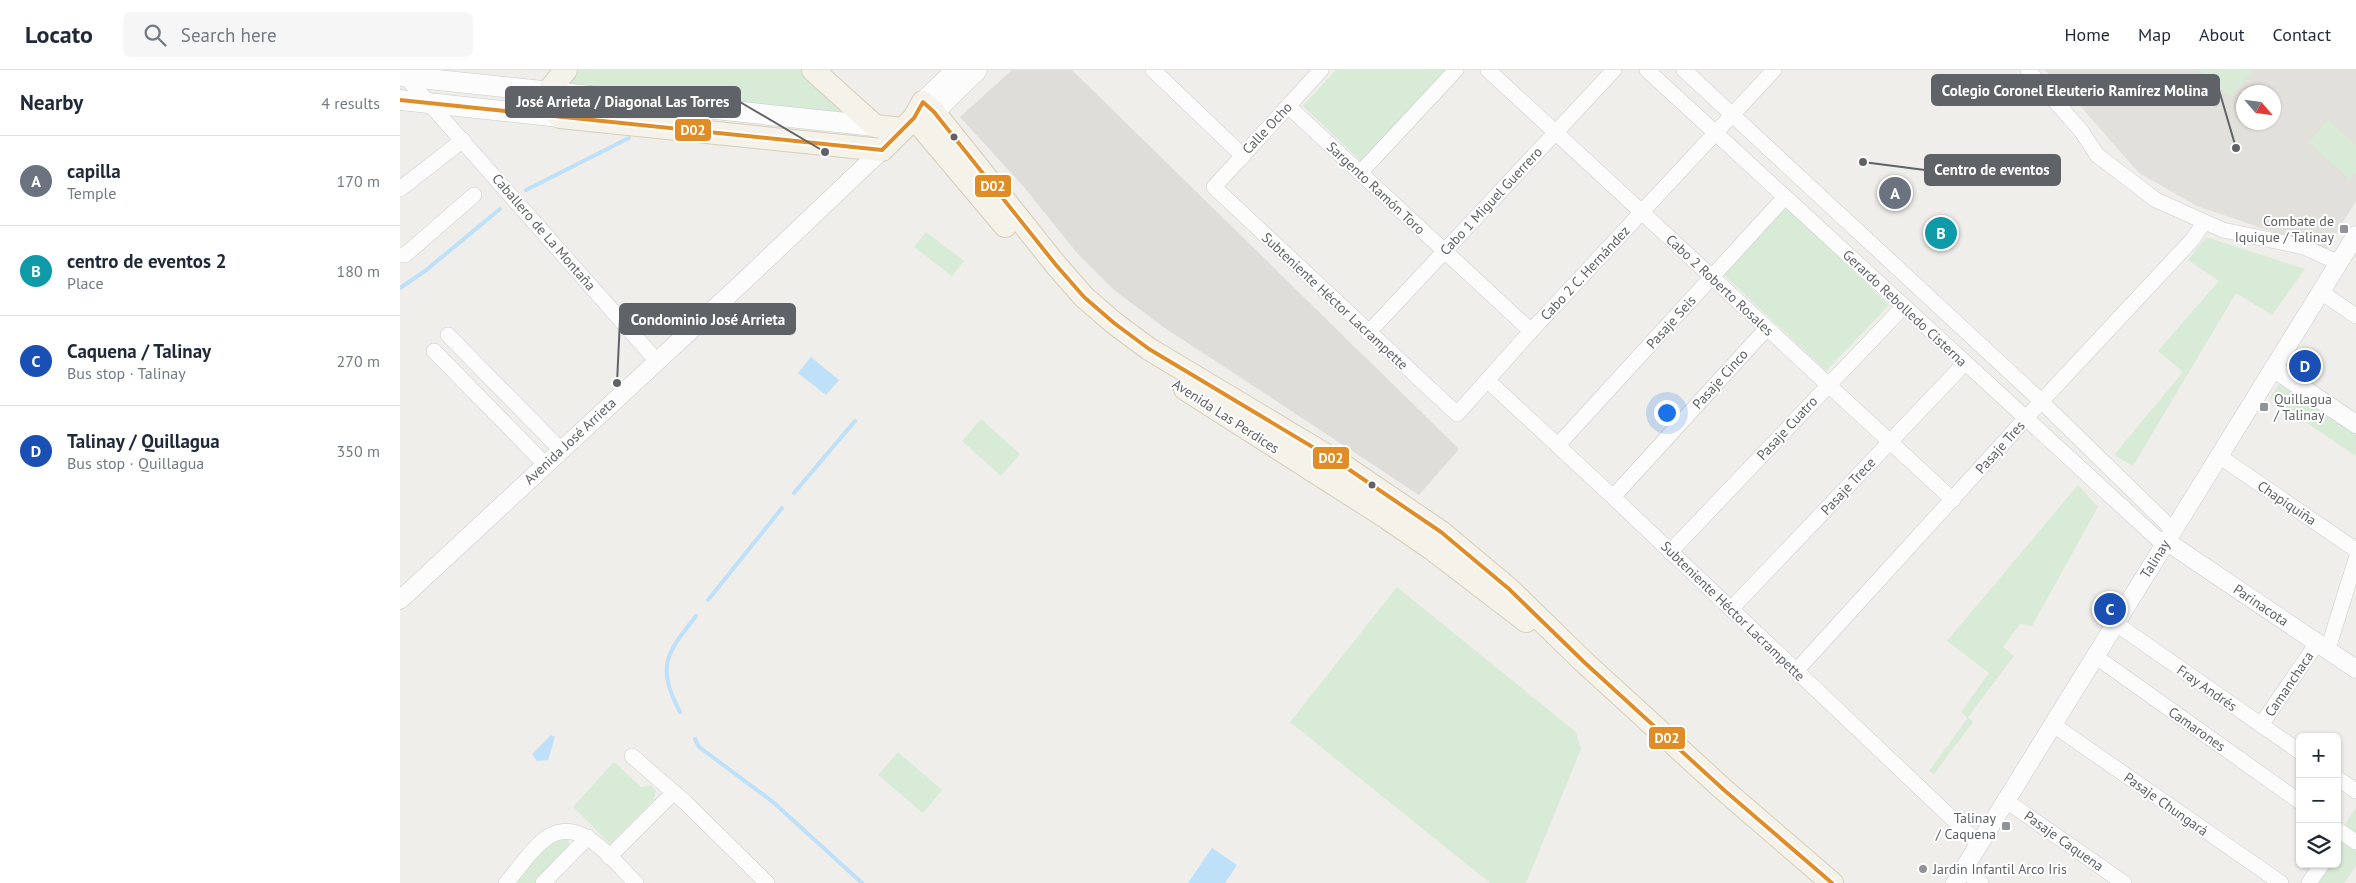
<!DOCTYPE html>
<html lang="en">
<head>
<meta charset="utf-8">
<style>
	body { margin:0; font-family:"PT Sans",sans-serif; background:#f6f6f7; color:#1f2937 }
	.controls { position:absolute; right:15px; bottom:15px; display:grid; overflow:hidden; border-radius:8px; box-shadow:0 1px 4px #0004 }
	.controls button { width:45px; height:45px; display:grid; place-items:center; padding:0; border:0; border-bottom:1px solid #e0e1e3; background:#fff; color:#1f2937; font:25px sans-serif }
	.compass { position:absolute; left:1836px; top:15px; width:45px; height:45px; border-radius:50%; background:#fff; box-shadow:0 1px 4px #0004; rotate:118deg }
	.you { position:absolute; left:1266px; top:342px; width:18px; height:18px; margin:-12px; border:4px solid #fff; border-radius:50%; background:#1a73e8; box-shadow:0 0 0 8px #1a73e833 }
	.badge { display:grid; place-items:center; width:32px; height:32px; border-radius:50%; background:#919496; color:#fff; font-size:16px; font-weight:700 }
	.pin { position:absolute; translate:-50% -50%; border:2px solid #fff; box-shadow:0 1px 5px #0006 }
	.list { margin:0; padding:0; list-style:none }
	h2 { display:flex; justify-content:space-between; align-items:center; height:65px; margin:0; padding:0 20px; font-size:21px }
	h2 small { font-size:16px; font-weight:400; color:#747a83 }
	.list li { display:grid; grid-template-columns:32px 1fr auto; gap:15px; align-items:center; box-sizing:border-box; height:90px; padding:0 20px; border-top:1px solid #e0e1e3 }
	.list b { display:block; font-size:19px; white-space:nowrap }
	.list p { margin:0; font-size:16px; white-space:nowrap; color:#747a83 }
	.list em { font-size:16px; font-style:normal; color:#747a83 }
	.icon { flex:none; width:28px; height:28px; fill:none; stroke:currentColor; stroke-width:2; stroke-linecap:round; stroke-linejoin:round }
	.map { position:relative; flex:none; width:1956px; height:813px; overflow:hidden }
	header { display:flex; align-items:center; gap:30px; box-sizing:border-box; height:70px; padding:0 25px; background:#fff; border-bottom:1px solid #e0e1e3 }
	header strong { font-size:24px }
	nav { display:flex; gap:28px; margin-inline-start:auto; font-size:18px }
	.search { width:350px; height:45px; background:#f6f6f7; display:flex; align-items:center; gap:12px; box-sizing:border-box; padding:0 18px; border-radius:8px; color:#747a83; font-size:19px }
	main { display:flex }
	aside { flex:1; background:#fff }
	.map>svg:first-child { display:block }
	.industrial { fill:#dfddda }
	.education { fill:#e2e0da; fill-rule:evenodd }
	.green { fill:#d8ebd6 }
	.water { fill:#bfe0f9 }
	.lines { fill:none; stroke-linecap:round; stroke-linejoin:round }
	.stream { stroke:#bfe0f9; stroke-width:4 }
	.minor-casing { stroke:#cbcccc; stroke-width:16 }
	.tertiary-casing { stroke:#cbcccc; stroke-width:19 }
	.secondary-casing { stroke:#cacacb; stroke-width:21 }
	.primary-casing { stroke:#d7ceb8; stroke-width:24 }
	.minor { stroke:#fdfcfc; stroke-width:15 }
	.tertiary { stroke:#fdfcfc; stroke-width:18 }
	.secondary { stroke:#fdfcfc; stroke-width:20 }
	.primary { stroke:#f4f2e9; stroke-width:22 }
	.bus-1-casing { stroke:#fff; stroke-width:8 }
	.bus-1 { stroke:#e08d28; stroke-width:4 }
	.bus-dot { fill:#5f6368; stroke:#fff; stroke-width:2 }
	.poi-dot { fill:#919496; stroke:#fff; stroke-width:2 }
	.labels { text-anchor:middle; stroke-width:4; stroke-linejoin:round; paint-order:stroke }
	.street-label { font-size:14px; fill:#5f6368; stroke:#fff }
	.poi-label { font-size:14px; fill:#5f6368; stroke:#fff; text-anchor:end }
	.leader { fill:none; stroke:#5f6368; stroke-width:2 }
	.callout-dot { fill:#5f6368; stroke:#fff; stroke-width:2 }
	.callout { fill:#5f6368; stroke:#5f6368; stroke-width:2 }
	.callout-label { font-size:15px; text-anchor:middle; font-weight:bold; fill:#fff }
	.line-badge { stroke:#fff; stroke-width:2 }
	.badge-label { font-size:14px; text-anchor:middle; font-weight:bold; fill:#fff }
</style>
</head>
<body>
<header>
<strong>Locato</strong>
<div class="search"><svg class="icon" aria-label="search" viewBox="0 0 24 24"><circle cx="10" cy="10" r="6"/><path d="M15 15l6 6"/></svg>Search here</div>
<nav><a>Home</a><a>Map</a><a>About</a><a>Contact</a></nav>
</header>
<main>
<aside>
<h2>Nearby<small>4 results</small></h2>
<ul class="list">
<li><span class="badge" style="background:#6b7280">A</span><div><b>capilla</b><p>Temple</p></div><em>170 m</em></li>
<li><span class="badge" style="background:#0f9aa8">B</span><div><b>centro de eventos 2</b><p>Place</p></div><em>180 m</em></li>
<li><span class="badge" style="background:#1a4fb4">C</span><div><b>Caquena / Talinay</b><p>Bus stop · Talinay</p></div><em>270 m</em></li>
<li><span class="badge" style="background:#1a4fb4">D</span><div><b>Talinay / Quillagua</b><p>Bus stop · Quillagua</p></div><em>350 m</em></li>
</ul>
</aside>
<div class="map">
<svg width="1956" height="813" viewBox="0 0 1956 813">
	<rect width="100%" height="100%" fill="#efeeea"/>
	<path class="industrial" d="M612,0H672L1059,379L1019,425L762,256L714,220L677,183L623,116L560,47Z"/>
	<path class="education" d="M1644,0H1956V131L1926,180L1797,136L1739,103L1666,20ZM1844,22H1874V52H1844Z"/>
	<g class="green">
		<path d="M169,0H404L457,48L154,16Z"/>
		<path d="M936,0H1048L963,93L903,36Z"/>
		<path d="M1798,0H1854L1831,27Z"/>
		<path d="M1928,50L1956,75V102L1949,109L1909,72Z"/>
		<path d="M1385,136L1489,235L1426,301L1322,203Z"/>
		<path d="M526,162L564,191L552,206L514,177Z"/>
		<path d="M1806,167L1905,199L1872,245L1836,223L1733,396L1714,385L1783,302L1758,281L1819,211L1788,190Z"/>
		<path d="M1881,310L1956,361V386L1870,328Z"/>
		<path d="M581,349L620,384L601,406L562,371Z"/>
		<path d="M1678,415L1698,437L1632,556L1620,554L1603,577L1614,586L1568,647L1573,652L1534,704L1529,701L1568,648L1561,642L1589,603L1547,571Z"/>
		<path d="M997,517L1176,662L1181,679L1126,813H1090L890,652Z"/>
		<path d="M498,682L542,720L523,743L478,705Z"/>
		<path d="M214,692L241,717L251,715L256,721L254,729L210,774L173,737Z"/>
		<path d="M1956,738V796L1944,813H1906L1918,794H1937V766Z"/>
		<path d="M168,768L170,779L138,813H118L119,808L150,769Z"/>
	</g>
	<g class="water">
		<path d="M411,287L439,310L426,325L398,303Z"/>
		<path d="M151,665L155,667L148,690L137,691L132,684Z"/>
		<path d="M812,778L837,795L825,813H788Z"/>
	</g>
	<g class="lines">
		<g class="stream">
			<path d="M126,120L229,68"/>
			<path d="M0,218L25,201L100,139"/>
			<path d="M394,423L455,351"/>
			<path d="M308,530L382,438"/>
			<path d="M280,642C256,596 266,584 296,546"/>
			<path d="M295,669L299,677L373,732L462,813"/>
		</g>
		<g class="minor-casing">
			<g id="minor">
				<path d="M753,0L843,86"/>
				<path d="M921,0L814,117L1057,344L1131,261L1374,0"/>
				<path d="M1088,0L1553,430"/>
				<path d="M1247,0L1764,475"/>
				<path d="M1284,0L1642,332L1773,460"/>
				<path d="M1628,0L1682,62L1697,85L1756,130L1823,160L1904,177L1939,193"/>
				<path d="M4,5L256,290"/>
				<path d="M888,36L1131,261"/>
				<path d="M960,103L1056,0"/>
				<path d="M0,119L63,70"/>
				<path d="M0,185H5L74,125"/>
				<path d="M1921,222L1956,246"/>
				<path d="M968,263L1214,0"/>
				<path d="M48,265L161,380"/>
				<path d="M34,281L145,394"/>
				<path d="M1087,310L1213,427L1578,773"/>
				<path d="M1158,375L1384,128"/>
				<path d="M1819,386L1956,480"/>
				<path d="M1213,427L1367,258"/>
				<path d="M1270,482L1504,236"/>
				<path d="M1331,539L1565,293"/>
				<path d="M1715,553L1900,682"/>
				<path d="M1928,579L1956,489"/>
				<path d="M1695,586L1900,732"/>
				<path d="M1396,601L1626,348L1792,170L1804,153"/>
				<path d="M1652,654L1881,813"/>
				<path d="M1861,655L1917,573"/>
				<path d="M232,686L286,733L367,813"/>
				<path d="M1937,708L1956,721"/>
				<path d="M1605,730L1724,813"/>
				<path d="M1937,759L1956,772"/>
				<path d="M209,787L274,722"/>
				<path d="M1562,800L1581,813"/>
				<path d="M106,813C118,800 133,776 148,767C181,745 214,792 236,813"/>
				<path d="M143,813L188,767"/>
				<path d="M1909,813L1922,794"/>
			</g>
		</g>
		<g class="tertiary-casing">
			<g id="tertiary">
				<path d="M1873,298L1956,354"/>
				<path d="M1766,471L1956,599"/>
				<path d="M0,530L345,210L482,80"/>
				<path d="M1555,813L1956,165"/>
			</g>
		</g>
		<g class="secondary-casing">
			<g id="secondary">
				<path d="M0,6L475,56"/>
				<path d="M0,30L160,47"/>
				<path d="M523,32L556,0"/>
				<path d="M520,46L534,42L577,0"/>
			</g>
		</g>
		<g class="primary-casing">
			<g id="primary">
				<path d="M166,0L149,20L151,36L160,47L482,80L514,48L523,32L534,42L656,195L684,227L714,253L749,279L941,394L1041,462L1109,519L1184,592L1324,720L1432,813"/>
				<path d="M413,0L475,56L503,59"/>
				<path d="M514,48L605,156"/>
				<path d="M785,319L987,448L1032,479L1126,551"/>
			</g>
		</g>
		<use href="#minor" class="minor"/>
		<use href="#tertiary" class="tertiary"/>
		<use href="#secondary" class="secondary"/>
		<use href="#primary" class="primary"/>
		<g class="bus-1-casing">
			<path id="bus-1" d="M0,30L482,80L514,48L523,32L534,42L656,195L684,227L714,253L749,279L941,394L1041,462L1109,519L1184,592L1324,720L1432,813"/>
		</g>
		<use href="#bus-1" class="bus-1"/>
	</g>
	<g class="bus-dot">
		<circle cx="554" cy="67" r="4.5"/>
		<circle cx="972" cy="415" r="4.5"/>
	</g>
	<g class="poi-dot">
		<rect x="1939" y="154" width="10" height="10" rx="2.5"/>
		<rect x="1859" y="332" width="10" height="10" rx="2.5"/>
		<rect x="1601" y="751" width="10" height="10" rx="2.5"/>
		<circle cx="1523" cy="799" r="5"/>
	</g>
	<g class="labels">
		<g class="street-label">
			<text transform="translate(867 58) rotate(-47)" y="5">Calle Ocho</text>
			<text transform="translate(976 118) rotate(43)" y="5">Sargento Ramón Toro</text>
			<text transform="translate(1091 131) rotate(-47)" y="5">Cabo 1 Miguel Guerrero</text>
			<text transform="translate(144 162) rotate(49)" y="5">Caballero de La Montaña</text>
			<text transform="translate(1185 203) rotate(-47)" y="5">Cabo 2 C. Hernández</text>
			<text transform="translate(1320 215) rotate(43)" y="5">Cabo 2 Roberto Rosales</text>
			<text transform="translate(935 231) rotate(43)" y="5">Subteniente Héctor Lacrampette</text>
			<text transform="translate(1505 238) rotate(43)" y="5">Gerardo Rebolledo Cisterna</text>
			<text transform="translate(1271 252) rotate(-48)" y="5">Pasaje Seis</text>
			<text transform="translate(1320 309) rotate(-48)" y="5">Pasaje Cinco</text>
			<text transform="translate(826 346) rotate(33)" y="5">Avenida Las Perdices</text>
			<text transform="translate(1387 358) rotate(-47)" y="5">Pasaje Cuatro</text>
			<text transform="translate(170 371) rotate(-43)" y="5">Avenida José Arrieta</text>
			<text transform="translate(1600 377) rotate(-48)" y="5">Pasaje Tres</text>
			<text transform="translate(1448 416) rotate(-47)" y="5">Pasaje Trece</text>
			<text transform="translate(1887 433) rotate(34)" y="5">Chapiquiña</text>
			<text transform="translate(1755 489) rotate(-58)" y="5">Talinay</text>
			<text transform="translate(1861 535) rotate(34)" y="5">Parinacota</text>
			<text transform="translate(1333 541) rotate(44)" y="5">Subteniente Héctor Lacrampette</text>
			<text transform="translate(1889 614) rotate(-56)" y="5">Camanchaca</text>
			<text transform="translate(1807 618) rotate(35)" y="5">Fray Andrés</text>
			<text transform="translate(1797 659) rotate(35)" y="5">Camarones</text>
			<text transform="translate(1766 734) rotate(35)" y="5">Pasaje Chungará</text>
			<text transform="translate(1664 771) rotate(35)" y="5">Pasaje Caquena</text>
		</g>
		<g class="poi-label">
			<text x="1934" y="156">Combate de<tspan x="1934" dy="16">Iquique / Talinay</tspan></text>
			<text x="1874" y="334" text-anchor="start">Quillagua<tspan x="1874" dy="16">/ Talinay</tspan></text>
			<text x="1596" y="753">Talinay<tspan x="1596" dy="16">/ Caquena</tspan></text>
			<text x="1533" y="804" text-anchor="start">Jardin Infantil Arco Iris</text>
		</g>
	</g>
	<path class="leader" d="M1836 78L1819 20M425 82L340 32M1463 92L1525 100M217 313L220 249"/>
	<g class="callout-dot">
		<circle cx="1836" cy="78" r="5"/>
		<circle cx="425" cy="82" r="5"/>
		<circle cx="1463" cy="92" r="5"/>
		<circle cx="217" cy="313" r="5"/>
	</g>
	<g class="callout">
		<rect x="1532" y="5" width="287" height="30" rx="5"/>
		<rect x="106" y="17" width="234" height="30" rx="5"/>
		<rect x="1525" y="85" width="135" height="30" rx="5"/>
		<rect x="220" y="234" width="175" height="30" rx="5"/>
	</g>
	<g class="callout-label">
		<text x="1675" y="26">Colegio Coronel Eleuterio Ramírez Molina</text>
		<text x="223" y="37">José Arrieta / Diagonal Las Torres</text>
		<text x="1592" y="105">Centro de eventos</text>
		<text x="308" y="255">Condominio José Arrieta</text>
	</g>
	<g class="line-badge">
		<rect x="274" y="48" width="38" height="24" rx="5" fill="#e08d28"/>
		<rect x="574" y="104" width="38" height="24" rx="5" fill="#e08d28"/>
		<rect x="912" y="376" width="38" height="24" rx="5" fill="#e08d28"/>
		<rect x="1248" y="656" width="38" height="24" rx="5" fill="#e08d28"/>
	</g>
	<g class="badge-label">
		<text x="293" y="65">D02</text>
		<text x="593" y="121">D02</text>
		<text x="931" y="393">D02</text>
		<text x="1267" y="673">D02</text>
	</g>
</svg>
<div class="controls">
<button>+</button>
<button>−</button>
<button><svg class="icon" aria-label="layers" viewBox="0 0 24 24"><path d="M12 4l9 5-9 5-9-5zM3 14l9 5 9-5"/></svg></button>
</div>
<svg class="compass" viewBox="-18 -18 36 36"><path d="M0-13l5 13h-10z" fill="#e53935"/><path d="M0 13l5-13h-10z" fill="#747a83"/></svg>
<div class="you"></div>
<div class="pin badge" style="left:1495px;top:123px;background:#6b7280">A</div>
<div class="pin badge" style="left:1541px;top:163px;background:#0f9aa8">B</div>
<div class="pin badge" style="left:1710px;top:539px;background:#1a4fb4">C</div>
<div class="pin badge" style="left:1905px;top:296px;background:#1a4fb4">D</div>
</div>
</main>
</body>
</html>
